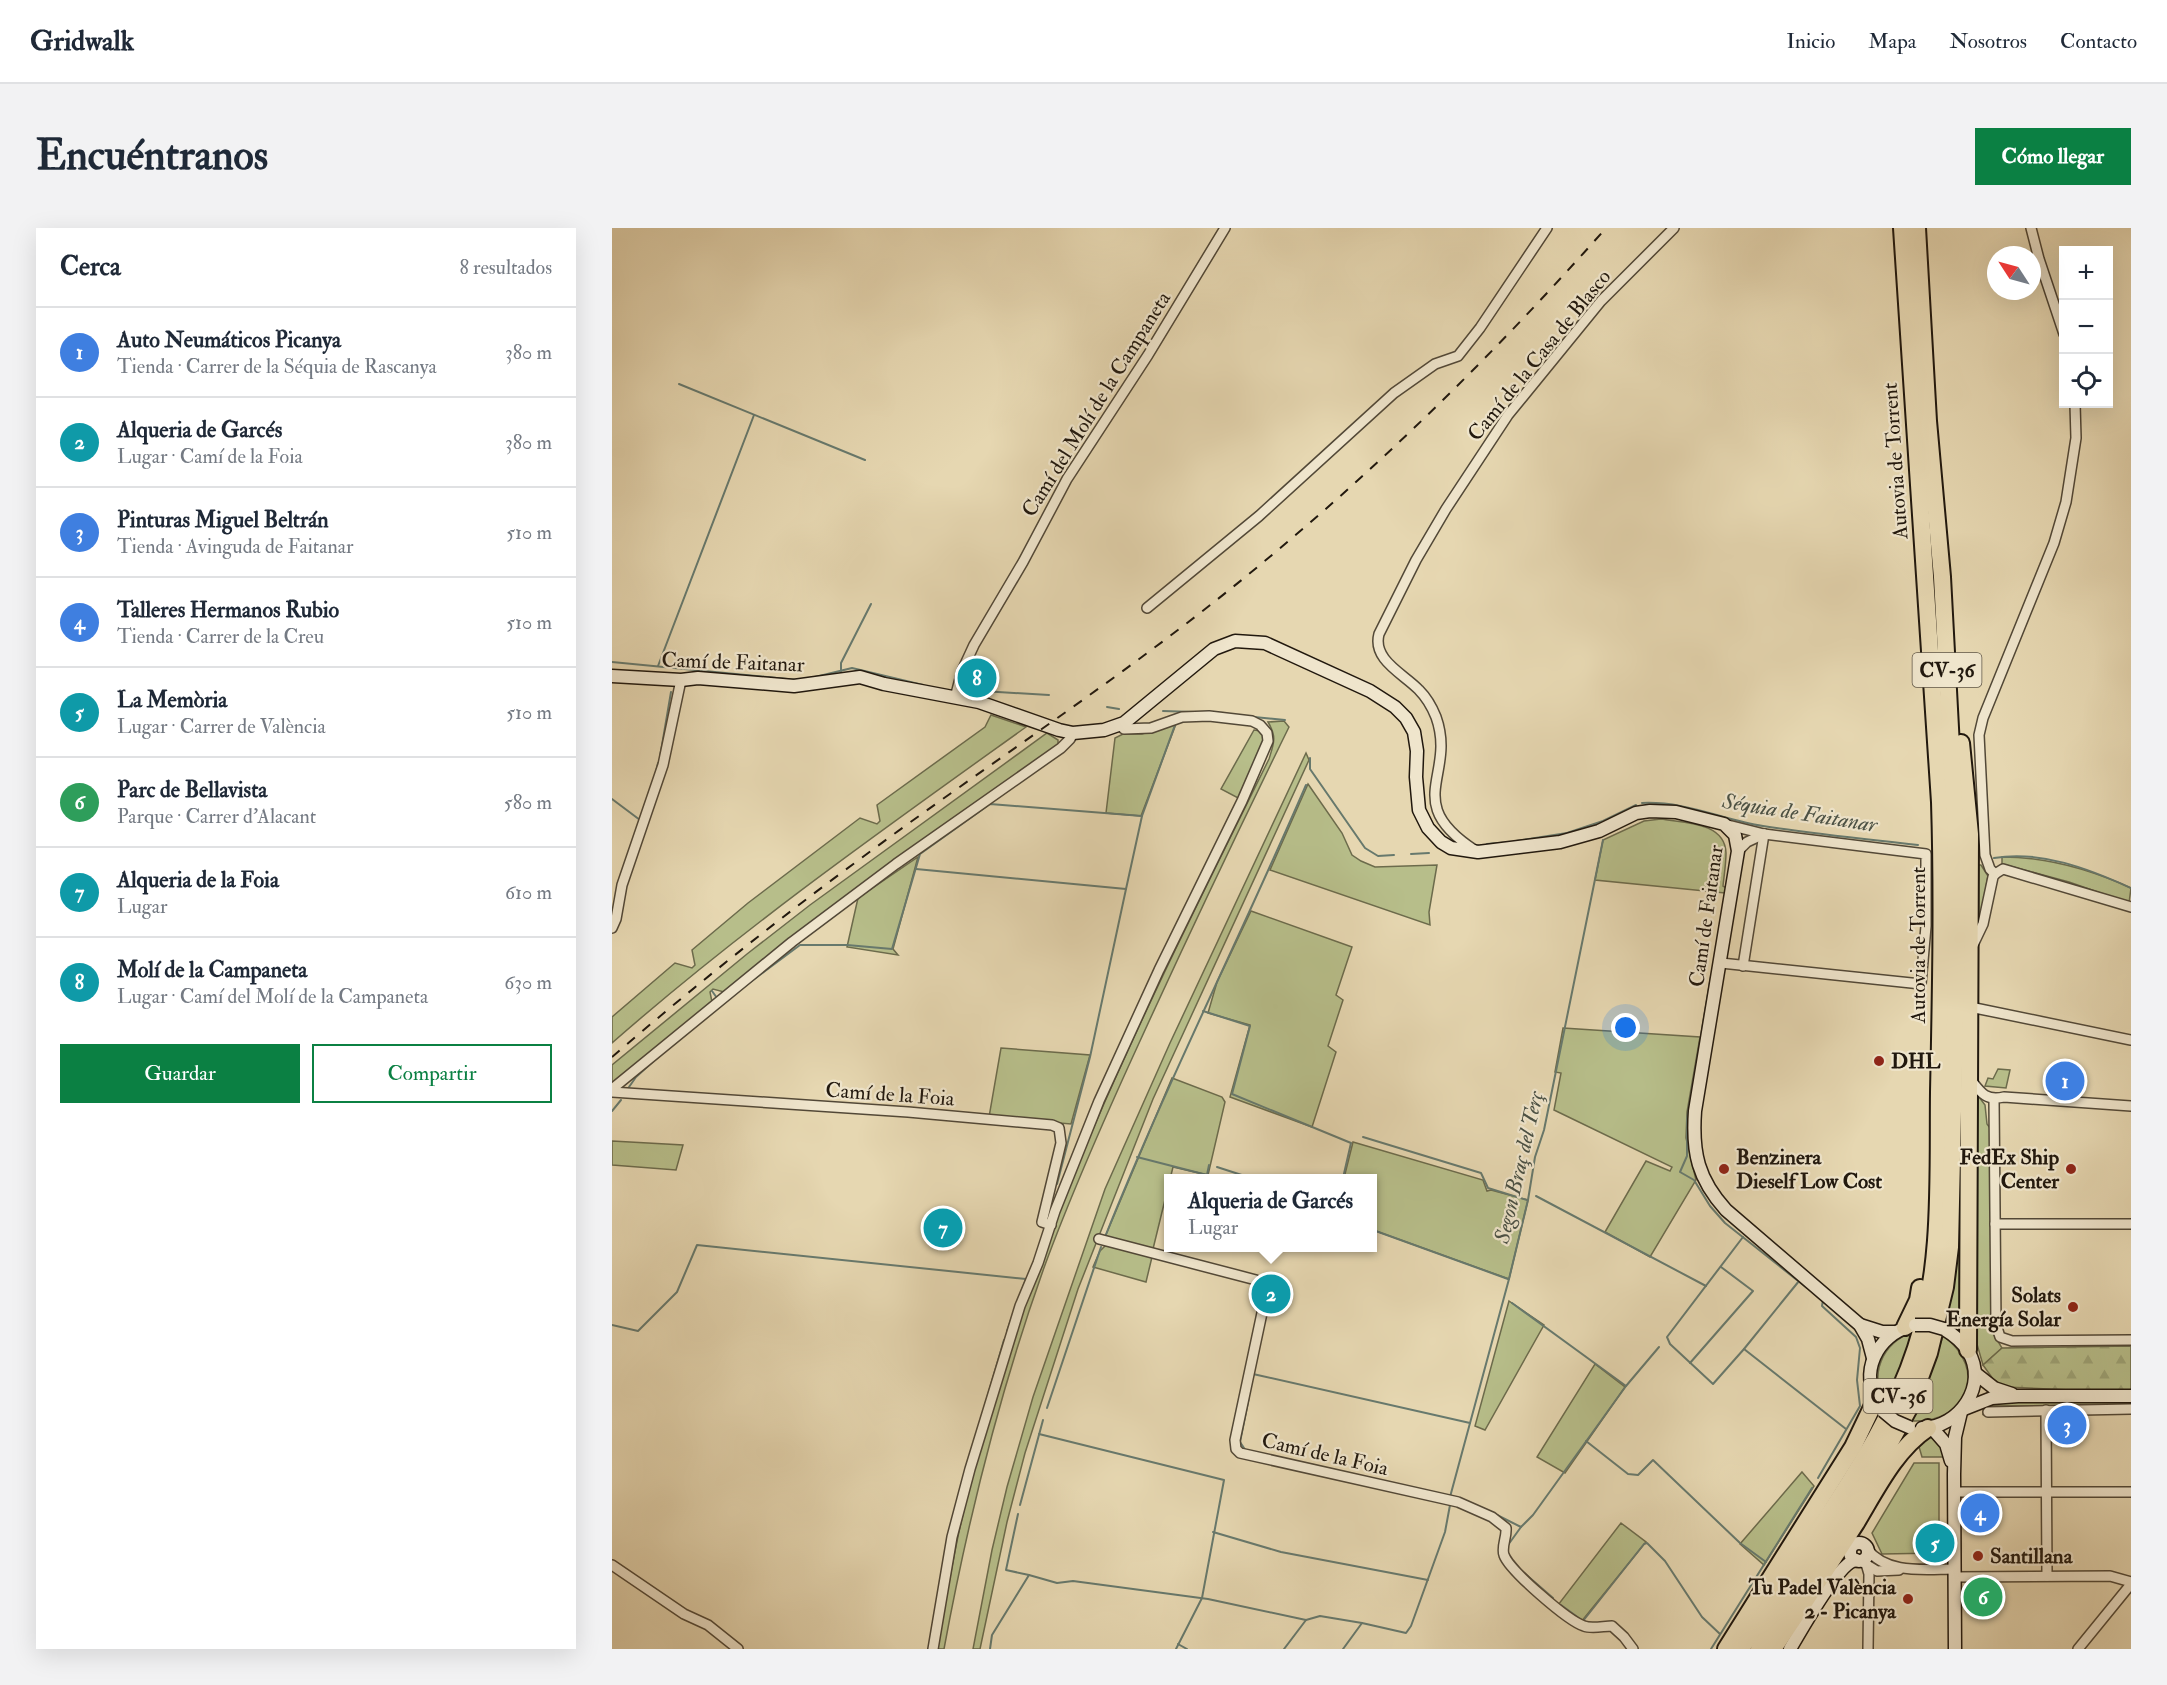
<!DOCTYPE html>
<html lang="es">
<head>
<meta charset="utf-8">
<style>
	body { margin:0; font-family:"IM FELL Double Pica",serif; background:#f2f2f3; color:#1f2937 }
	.controls { position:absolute; right:18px; top:18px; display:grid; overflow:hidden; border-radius:0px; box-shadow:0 6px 24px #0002 }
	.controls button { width:54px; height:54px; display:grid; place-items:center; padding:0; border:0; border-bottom:2px solid #e0e1e3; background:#fff; color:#1f2937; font:30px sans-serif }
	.compass { position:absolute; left:1375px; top:18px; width:54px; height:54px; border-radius:50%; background:#fff; box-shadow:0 6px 24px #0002; rotate:306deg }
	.you { position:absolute; left:1014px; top:800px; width:21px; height:21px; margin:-15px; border:4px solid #fff; border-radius:50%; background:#1a73e8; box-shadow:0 0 0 9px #1a73e833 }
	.badge { display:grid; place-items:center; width:39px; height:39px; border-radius:50%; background:#0b8043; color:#fff; font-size:20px; font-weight:700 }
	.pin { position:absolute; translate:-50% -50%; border:3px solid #fff; box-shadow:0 2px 6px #0006 }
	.popup { position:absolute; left:552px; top:946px; width:213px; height:78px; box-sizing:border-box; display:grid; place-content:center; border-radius:0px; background:#fff; filter:drop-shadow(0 2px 4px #0005); font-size:20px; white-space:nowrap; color:#747a83 }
	.popup b { font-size:22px; color:#1f2937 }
	.popup::after { content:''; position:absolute; left:50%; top:100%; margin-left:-12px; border:12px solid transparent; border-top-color:#fff }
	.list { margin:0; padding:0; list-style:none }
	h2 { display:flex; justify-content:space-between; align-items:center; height:78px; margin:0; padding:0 24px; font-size:26px }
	h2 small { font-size:20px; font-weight:400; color:#747a83 }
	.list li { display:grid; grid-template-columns:39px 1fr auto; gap:18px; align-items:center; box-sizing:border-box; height:90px; padding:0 24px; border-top:2px solid #e0e1e3 }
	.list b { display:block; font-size:22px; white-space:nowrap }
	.list p { margin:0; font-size:20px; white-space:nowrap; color:#747a83 }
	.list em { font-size:20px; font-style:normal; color:#747a83 }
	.actions { display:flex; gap:12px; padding:18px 24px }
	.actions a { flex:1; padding:14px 0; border:2px solid #0b8043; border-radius:0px; text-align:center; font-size:21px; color:#0b8043 }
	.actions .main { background:#0b8043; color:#fff }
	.icon { flex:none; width:33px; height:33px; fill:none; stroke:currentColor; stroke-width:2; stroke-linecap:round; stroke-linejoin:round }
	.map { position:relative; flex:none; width:1519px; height:1421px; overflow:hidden; border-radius:0px }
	header { display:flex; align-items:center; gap:36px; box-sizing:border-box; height:84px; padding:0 30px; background:#fff; border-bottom:2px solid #e0e1e3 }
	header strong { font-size:28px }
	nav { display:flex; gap:33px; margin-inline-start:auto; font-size:21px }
	.intro { display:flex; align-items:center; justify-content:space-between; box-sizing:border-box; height:144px; padding:0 36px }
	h1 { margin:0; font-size:42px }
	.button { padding:15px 27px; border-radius:0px; background:#0b8043; color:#fff; font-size:21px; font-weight:700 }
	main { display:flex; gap:36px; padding:0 36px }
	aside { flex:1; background:#fff; border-radius:0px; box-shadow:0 6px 24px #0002 }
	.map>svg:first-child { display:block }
	.green { fill:#b7be8a; stroke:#6c6b4c; stroke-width:1.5 }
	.forest { fill:url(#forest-firs); stroke:#6c6b4c; stroke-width:1.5 }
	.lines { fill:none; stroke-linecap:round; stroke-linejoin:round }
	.stream { stroke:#67796d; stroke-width:2 }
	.street-casing { stroke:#524837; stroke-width:12 }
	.secondary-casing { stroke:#21180e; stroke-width:15 }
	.highway-casing { stroke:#21180e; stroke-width:20 }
	.street { stroke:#efe5cc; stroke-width:9 }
	.secondary { stroke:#efe5cc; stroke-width:12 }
	.highway { stroke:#e6d7b1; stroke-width:16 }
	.rail { stroke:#21180e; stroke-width:2; stroke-dasharray:10 10; stroke-linecap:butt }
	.secondary-bridge-casing { stroke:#21180e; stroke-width:15; stroke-linecap:butt }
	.secondary-bridge { stroke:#efe5cc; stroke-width:12 }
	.poi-dot { fill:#8f2418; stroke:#efe5cc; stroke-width:2 }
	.labels { text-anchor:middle; stroke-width:4.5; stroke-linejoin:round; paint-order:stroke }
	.shield { fill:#efe5cc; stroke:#5f5647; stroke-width:1.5 }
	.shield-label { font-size:20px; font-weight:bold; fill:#21180e }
	.street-label { font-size:21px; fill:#21180e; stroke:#efe5cc }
	.poi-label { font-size:21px; font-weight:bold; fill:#21180e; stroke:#efe5cc; text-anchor:start }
	.water-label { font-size:22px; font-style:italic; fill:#4a5145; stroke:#efe5cc }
</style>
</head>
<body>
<header>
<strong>Gridwalk</strong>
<nav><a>Inicio</a><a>Mapa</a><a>Nosotros</a><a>Contacto</a></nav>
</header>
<div class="intro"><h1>Encuéntranos</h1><a class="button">Cómo llegar</a></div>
<main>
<aside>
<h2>Cerca<small>8 resultados</small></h2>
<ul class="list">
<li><span class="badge" style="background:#3f7fe0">1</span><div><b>Auto Neumáticos Picanya</b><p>Tienda · Carrer de la Séquia de Rascanya</p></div><em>380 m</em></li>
<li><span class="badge" style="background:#0f9aa8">2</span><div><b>Alqueria de Garcés</b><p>Lugar · Camí de la Foia</p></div><em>380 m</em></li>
<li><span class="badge" style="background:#3f7fe0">3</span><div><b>Pinturas Miguel Beltrán</b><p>Tienda · Avinguda de Faitanar</p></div><em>510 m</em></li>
<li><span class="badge" style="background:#3f7fe0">4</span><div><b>Talleres Hermanos Rubio</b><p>Tienda · Carrer de la Creu</p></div><em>510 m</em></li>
<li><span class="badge" style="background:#0f9aa8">5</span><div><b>La Memòria</b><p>Lugar · Carrer de València</p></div><em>510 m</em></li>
<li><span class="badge" style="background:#2e9e5b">6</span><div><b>Parc de Bellavista</b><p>Parque · Carrer d'Alacant</p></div><em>580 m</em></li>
<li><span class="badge" style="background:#0f9aa8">7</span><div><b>Alqueria de la Foia</b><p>Lugar</p></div><em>610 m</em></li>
<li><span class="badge" style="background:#0f9aa8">8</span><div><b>Molí de la Campaneta</b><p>Lugar · Camí del Molí de la Campaneta</p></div><em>630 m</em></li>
</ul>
<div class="actions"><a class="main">Guardar</a><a>Compartir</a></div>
</aside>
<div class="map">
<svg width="1519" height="1421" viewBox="0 0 1519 1421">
	<defs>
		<pattern id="forest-firs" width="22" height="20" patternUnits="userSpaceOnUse" patternTransform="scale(1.5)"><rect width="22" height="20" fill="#b7be8a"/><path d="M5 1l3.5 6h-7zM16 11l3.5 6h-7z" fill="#9da376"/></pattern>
	</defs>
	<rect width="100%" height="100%" fill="#e6d7b1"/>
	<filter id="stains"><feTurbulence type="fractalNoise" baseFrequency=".00333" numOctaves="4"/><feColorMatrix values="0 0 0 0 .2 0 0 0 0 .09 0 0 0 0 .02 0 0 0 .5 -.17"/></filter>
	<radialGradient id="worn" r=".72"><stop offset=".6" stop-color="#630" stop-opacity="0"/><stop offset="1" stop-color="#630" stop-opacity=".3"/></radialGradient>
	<g class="green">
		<path d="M379,487L414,499C273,600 131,700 0,815V789L63,735L80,740L83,737L80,722L136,675L248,590L265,596L268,593L265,577L373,499Z"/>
		<path d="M672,493L677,499C626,603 576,708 528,813C494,887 461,961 433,1037C388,1162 356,1291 332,1421H325C333,1377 340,1334 350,1290C368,1216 392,1143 415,1070C428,1046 434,1019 444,994C455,962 468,932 481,901C535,775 597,653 657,531C662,515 665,509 656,494Z"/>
		<path d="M564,496L529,588L494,585L503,510L511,506H530Z"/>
		<path d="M642,502L649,503L655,517L628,571L609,561Z"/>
		<path d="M435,505L446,512V516L439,523L365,574L112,764L101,761L98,764L100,774L0,858V837L135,726L198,677Z"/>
		<path d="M694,525L697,532L541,871L466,1061L413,1225L395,1294L368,1421H361L380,1322L395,1259L421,1169L493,961L558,815Z"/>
		<path d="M696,556L730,605L740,627L749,633L763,639L825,637L817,684L818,697L658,642Z"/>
		<path d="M1049,591C1072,595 1113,594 1114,625C1114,636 1112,648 1111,658L1116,661L1113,665L983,652L991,612L1032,593Z"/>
		<path d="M306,629L281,721L286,727L235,719L246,670Z"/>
		<path d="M1390,629C1436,629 1477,641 1519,660L1517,675L1457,654L1390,636Z"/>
		<path d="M1362,637H1369L1376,648L1370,682L1366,694Z"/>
		<path d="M639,683L740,719L724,767L731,772L716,818L724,824L700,899L618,869L638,797L596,785L605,754Z"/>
		<path d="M951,800L1088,809L1075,884L1074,910L1084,952L1038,1029L993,1004L1034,933L1058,943L1060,939L942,882L949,845L943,844Z"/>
		<path d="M389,820L478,827L459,896L377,889Z"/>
		<path d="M1386,841L1398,842L1394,860L1373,858L1376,850L1381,851Z"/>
		<path d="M560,850L610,869L613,874L596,947L561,939L541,1021L493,1009Z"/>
		<path d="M1361,861L1373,877L1375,896L1378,900L1381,1105L1390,1120L1371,1137L1360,1099Z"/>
		<path d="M1350,896L1347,1095L1335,1088L1343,1043L1348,920Z"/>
		<path d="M0,913L71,917L64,942L0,937Z"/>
		<path d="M741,914L871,952L875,963L879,962L916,972L897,1051L761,1002V950H732Z"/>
		<path d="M494,1017L540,1029L534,1054L481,1039L488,1023Z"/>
		<path d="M897,1073L932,1097L873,1202L863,1198Z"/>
		<path d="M1301,1104L1298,1117L1274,1175C1256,1147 1270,1115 1301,1104Z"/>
		<path d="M1331,1108C1377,1141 1356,1196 1299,1193L1313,1162Z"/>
		<path d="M983,1136L1013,1159L953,1245L925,1229Z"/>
		<path d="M1382,1174H1519V1178H1381L1371,1186V1183Z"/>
		<path d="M1316,1208L1326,1213L1333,1229H1310L1305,1212Z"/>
		<path d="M1302,1235H1327V1325L1270,1326L1260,1305Z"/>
		<path d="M1190,1244L1202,1258L1152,1337L1128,1316Z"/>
		<path d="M1009,1295L1034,1314L969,1394L946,1377Z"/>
		<path d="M1385,1357V1375L1357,1376L1358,1362L1362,1358Z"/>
	</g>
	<path class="forest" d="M1519,1118V1162H1459L1393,1159L1381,1151L1371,1137L1390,1120Z"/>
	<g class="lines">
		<g class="stream">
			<path d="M67,156L253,232"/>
			<path d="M0,434L185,452"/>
			<path d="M46,438L142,187"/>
			<path d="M229,443V435L259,376"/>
			<path d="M199,450L240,440L311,457"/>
			<path d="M354,462L437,467"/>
			<path d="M495,479L507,481"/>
			<path d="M551,483L613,485"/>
			<path d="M642,489L673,492"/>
			<path d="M48,529L59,464"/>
			<path d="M698,530V541L753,620L766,628L782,627"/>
			<path d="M44,544L46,535"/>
			<path d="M0,571L28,592"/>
			<path d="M1030,575C1073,573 1109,591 1151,598C1202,606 1254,611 1306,617"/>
			<path d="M904,613L955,605L991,593L1024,577"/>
			<path d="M875,616L899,614"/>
			<path d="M799,626L817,625"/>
			<path d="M1382,630C1429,622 1477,641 1519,660"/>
			<path d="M304,641L514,661L530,588"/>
			<path d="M1099,748L1075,891V928L1068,944L1082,952L1098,978L1113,995L1195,1060"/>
			<path d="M100,763L105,770"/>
			<path d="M125,764L188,717H235L280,721L308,626L378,576L530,588L563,497"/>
			<path d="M591,783L638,798L620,866L739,915L731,950"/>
			<path d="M17,859L24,849L46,829"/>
			<path d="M0,883L9,872"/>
			<path d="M751,909L869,945L876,960L915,972"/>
			<path d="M525,929L595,947L597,937"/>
			<path d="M605,939L639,950"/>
			<path d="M445,956L478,829L514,661"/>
			<path d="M924,968L1094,1058"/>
			<path d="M761,1002L896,1051"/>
			<path d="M493,1009C554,856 629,708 694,557"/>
			<path d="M1131,1009L1055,1109L1058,1116L1101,1156L1132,1121L1234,1201"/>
			<path d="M900,1075L1014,1158"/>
			<path d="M0,1097L26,1103L65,1064L85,1017L414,1051L409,1064"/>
			<path d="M395,1103L400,1089"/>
			<path d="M1132,1121L1187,1053"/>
			<path d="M1078,1135L1141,1063L1109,1039"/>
			<path d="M641,1146L858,1195"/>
			<path d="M435,1180L489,1019"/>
			<path d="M427,1206L612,1252L590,1370L564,1421"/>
			<path d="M364,1208L392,1112"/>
			<path d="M974,1213L1016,1246L1026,1247L1041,1232L1128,1315L1154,1334"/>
			<path d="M634,1223L628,1214L637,1169"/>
			<path d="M1206,1250L1248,1178L1245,1152L1248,1120L1244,1109L1210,1078L1211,1072"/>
			<path d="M838,1269L897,1051L916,972L923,929L932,902L991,612"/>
			<path d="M408,1277L431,1192"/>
			<path d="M885,1287L909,1299L921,1287L1014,1158L1047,1119"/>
			<path d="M601,1304L669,1324L816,1352"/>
			<path d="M896,1325V1317L909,1299"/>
			<path d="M910,1343L941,1370"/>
			<path d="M417,1347L445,1355L461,1353L596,1371L694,1392L708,1388L750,1395"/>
			<path d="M949,1377L971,1393L1032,1316L1035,1315L1053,1333L1090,1389L1108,1406"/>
			<path d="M566,1416L575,1421"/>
			<path d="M378,1421L380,1407L417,1347L394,1342L406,1286"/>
			<path d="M672,1421L694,1392"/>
			<path d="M731,1421L750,1395L794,1405L799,1398L833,1304L838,1277"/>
			<path d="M1099,1421L1200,1260"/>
		</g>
		<g class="street-casing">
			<g id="street">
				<path d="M1419,0L1427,31L1452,106"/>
				<path d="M535,380L647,288L782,165L823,136L846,128L868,100L935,0"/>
				<path d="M343,470L350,443L362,417L411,334L455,251L536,127L613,0"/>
				<path d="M864,623C788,574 845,548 824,489C820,479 815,470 807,462C792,446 760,432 767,406L804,332L834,281L896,187L989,73L1062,0"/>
				<path d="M1126,623L1135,614L1152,606"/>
				<path d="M1383,646L1378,641L1373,627L1367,507L1371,490L1442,315L1454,274L1464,210L1463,176"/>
				<path d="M1383,646L1391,641L1519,679"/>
				<path d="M0,700L4,691L10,657L51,537L69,452"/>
				<path d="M1361,717L1371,696L1381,649L1383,646"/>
				<path d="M1109,735L1309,756L1314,698V626L1152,606L1112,596"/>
				<path d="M1131,738L1152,606"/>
				<path d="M1358,779L1519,812"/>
				<path d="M1359,852C1369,865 1374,873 1392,869L1519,878"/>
				<path d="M0,861L180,714L284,636L449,520L458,511L461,505"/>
				<path d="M0,864L296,884L440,897L447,900L449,915L430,994L439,997"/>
				<path d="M1382,871L1384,1096L1388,1109L1400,1113L1519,1112"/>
				<path d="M1383,996H1519"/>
				<path d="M487,1011L644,1052L653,1059L650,1085L623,1212L624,1221L628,1225L846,1274L880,1289L894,1300C895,1309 889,1319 892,1327C897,1342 956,1393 972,1398C979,1401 992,1398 1000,1398L1012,1409L1021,1421"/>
				<path d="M1434,1182L1435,1348"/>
				<path d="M1376,1184L1519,1181"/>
				<path d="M1342,1264H1519"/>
				<path d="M1255,1321C1275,1347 1313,1341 1343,1341"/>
				<path d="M1247,1332L1265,1343L1287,1342"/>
				<path d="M0,1337L72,1386L96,1397L126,1421"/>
				<path d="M1255,1339L1257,1346L1256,1421"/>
				<path d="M1343,1349L1498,1348L1519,1354"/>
				<path d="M321,1421L340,1309L358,1241L408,1078L426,1035L443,983L487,873L547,742L630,573L656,513L655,505L648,497L640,493L597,488L570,489L539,500L512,501L508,497"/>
				<path d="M1466,1421L1519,1356"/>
			</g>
		</g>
		<g class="secondary-casing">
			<g id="secondary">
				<path d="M0,448L69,452L86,450L182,458L248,449L272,456L367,474L447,502L461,505L492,502L512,495L602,421L623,413L653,415L758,463L783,479L794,490L802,504L805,523L804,549L807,582L816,600L829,614L839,620L866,624L948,614L987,603L1024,585L1038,583L1064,584L1112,596L1123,607L1126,623L1083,883C1080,925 1086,951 1114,982L1248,1097L1256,1111L1261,1130"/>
				<path d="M1248,1097L1270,1104H1282"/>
				<path d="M1363,1145L1382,1160L1400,1166"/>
				<path d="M1267,1176C1246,1145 1265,1107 1299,1098"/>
				<path d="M1352,1181L1380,1170L1406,1168H1519"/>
				<path d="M1310,1200C1347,1200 1377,1157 1356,1123C1350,1113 1342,1107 1332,1101"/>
				<path d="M1320,1200L1334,1216L1339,1233"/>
				<circle cx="1247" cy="1324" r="9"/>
				<path d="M1178,1421C1188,1404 1227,1334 1244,1332"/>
				<path d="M1343,1421L1342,1246L1343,1209L1349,1184"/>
			</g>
		</g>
		<g class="highway-casing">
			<g id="highway">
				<path d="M1349,515L1358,606L1356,1122"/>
				<path d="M1293,1099L1306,1072L1308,1060"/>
				<path d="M1114,1421L1241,1219L1264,1171"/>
				<path d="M1129,1421C1157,1378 1185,1335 1213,1292C1249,1237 1284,1182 1304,1120C1331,1039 1326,948 1327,864C1329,767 1331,670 1328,574L1290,0"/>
				<path d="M1147,1421L1266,1236L1296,1182L1317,1125L1333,1059L1338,1019L1345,703L1343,594L1330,349L1316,193L1305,0"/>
				<path d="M1161,1421C1189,1380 1217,1337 1244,1295C1264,1262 1283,1222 1316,1200"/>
			</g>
		</g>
		<use href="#street" class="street"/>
		<use href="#secondary" class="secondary"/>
		<use href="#highway" class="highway"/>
		<path class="rail" d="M0,829C79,761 160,696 244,634C358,549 476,472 588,385C736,270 870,140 994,0"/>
		<g class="secondary-bridge-casing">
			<g id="secondary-bridge">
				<path d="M1303,1097H1318L1332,1101"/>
				<path d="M1271,1183L1283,1193L1297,1199"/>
			</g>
		</g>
		<use href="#secondary-bridge" class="secondary-bridge"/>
	</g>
	<g class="poi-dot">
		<circle cx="1267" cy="833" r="6"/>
		<circle cx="1112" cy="941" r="6"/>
		<circle cx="1459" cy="941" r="6"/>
		<circle cx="1461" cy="1079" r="6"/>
		<circle cx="1366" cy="1328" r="6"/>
		<circle cx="1296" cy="1371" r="6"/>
	</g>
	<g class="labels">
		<g class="shield">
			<rect x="1300.5" y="425" width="69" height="34" rx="4.5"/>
			<rect x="1251.5" y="1151" width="69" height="34" rx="4.5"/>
		</g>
		<g class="shield-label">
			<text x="1335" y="449">CV-36</text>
			<text x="1286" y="1175">CV-36</text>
		</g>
		<g class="street-label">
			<text transform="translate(927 127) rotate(-51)" y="7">Camí de la Casa de Blasco</text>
			<text transform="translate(484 176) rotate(-58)" y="7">Camí del Molí de la Campaneta</text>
			<text transform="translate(1283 233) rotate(-94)" y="7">Autovia de Torrent</text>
			<text transform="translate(121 434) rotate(2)" y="7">Camí de Faitanar</text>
			<text transform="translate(1094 688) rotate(-82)" y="7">Camí de Faitanar</text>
			<text transform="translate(1306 717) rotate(-90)" y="7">Autovia de Torrent</text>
			<text transform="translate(278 866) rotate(4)" y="7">Camí de la Foia</text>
			<text transform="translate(713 1226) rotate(13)" y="7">Camí de la Foia</text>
		</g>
		<g class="poi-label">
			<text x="1279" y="840">DHL</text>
			<text x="1124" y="936">Benzinera<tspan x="1124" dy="24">Dieself Low Cost</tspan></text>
			<text x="1447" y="936" text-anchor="end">FedEx Ship<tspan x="1447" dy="24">Center</tspan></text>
			<text x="1449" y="1074" text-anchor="end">Solats<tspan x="1449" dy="24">Energía Solar</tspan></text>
			<text x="1378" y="1335">Santillana</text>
			<text x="1284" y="1366" text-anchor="end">Tu Padel València<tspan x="1284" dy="24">2 - Picanya</tspan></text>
		</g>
		<g class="water-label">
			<text transform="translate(1188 584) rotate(9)" y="8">Séquia de Faitanar</text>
			<text transform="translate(906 939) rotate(-77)" y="8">Segon Braç del Terç</text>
		</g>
	</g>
	<rect width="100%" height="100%" filter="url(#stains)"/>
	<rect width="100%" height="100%" fill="url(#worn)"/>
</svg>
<div class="controls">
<button>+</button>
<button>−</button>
<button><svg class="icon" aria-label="locate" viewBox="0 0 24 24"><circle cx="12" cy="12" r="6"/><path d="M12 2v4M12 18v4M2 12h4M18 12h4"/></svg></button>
</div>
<svg class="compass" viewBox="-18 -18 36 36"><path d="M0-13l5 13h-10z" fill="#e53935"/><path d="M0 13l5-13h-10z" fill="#747a83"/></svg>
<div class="you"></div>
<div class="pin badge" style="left:1453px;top:853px;background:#3f7fe0">1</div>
<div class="pin badge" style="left:659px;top:1066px;background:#0f9aa8">2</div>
<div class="popup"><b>Alqueria de Garcés</b>Lugar</div>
<div class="pin badge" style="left:1455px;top:1197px;background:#3f7fe0">3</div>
<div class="pin badge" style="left:1368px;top:1285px;background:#3f7fe0">4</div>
<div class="pin badge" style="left:1323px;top:1315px;background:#0f9aa8">5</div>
<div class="pin badge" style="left:1371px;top:1369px;background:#2e9e5b">6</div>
<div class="pin badge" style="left:331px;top:1000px;background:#0f9aa8">7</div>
<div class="pin badge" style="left:365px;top:450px;background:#0f9aa8">8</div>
</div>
</main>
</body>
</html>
